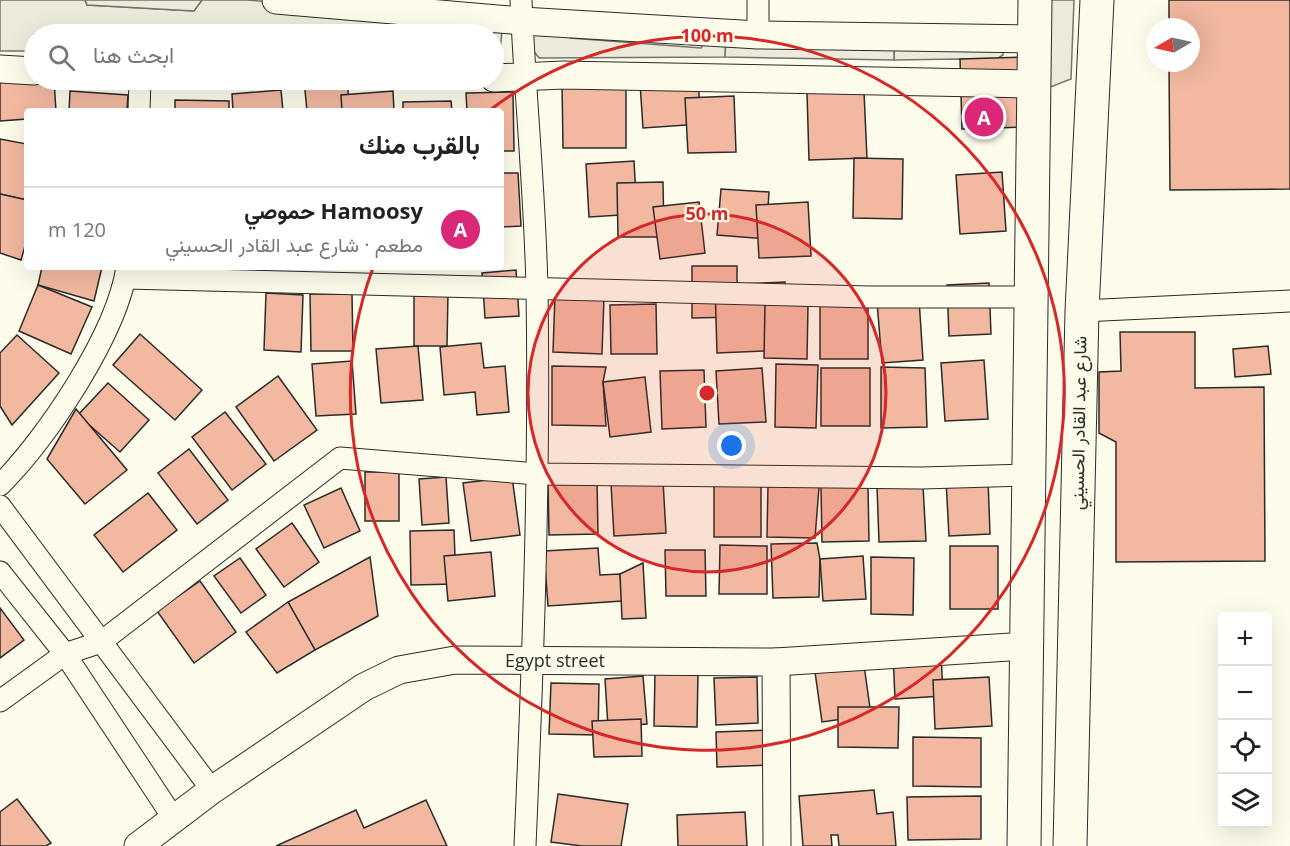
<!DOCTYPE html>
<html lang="ar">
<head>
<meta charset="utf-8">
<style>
	body { margin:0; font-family:"Open Sans",Vazirmatn,sans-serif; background:#f6f6f6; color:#222; direction:rtl }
	.controls { position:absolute; right:18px; bottom:18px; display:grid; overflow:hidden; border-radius:6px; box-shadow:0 6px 24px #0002 }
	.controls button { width:54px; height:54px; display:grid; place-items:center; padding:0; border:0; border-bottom:2px solid #e0e0e0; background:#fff; color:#222; font:30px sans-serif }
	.compass { position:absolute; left:1146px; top:18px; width:54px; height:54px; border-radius:50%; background:#fff; box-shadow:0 6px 24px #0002; rotate:261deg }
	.you { position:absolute; left:732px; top:446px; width:21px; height:21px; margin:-15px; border:4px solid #fff; border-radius:50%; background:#1a73e8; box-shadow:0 0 0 9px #1a73e833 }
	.badge { display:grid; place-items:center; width:39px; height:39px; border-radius:50%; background:#db2777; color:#fff; font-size:20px; font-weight:700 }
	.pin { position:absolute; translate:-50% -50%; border:3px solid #fff; box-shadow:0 2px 6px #0006 }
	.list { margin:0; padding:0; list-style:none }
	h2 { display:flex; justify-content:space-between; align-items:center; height:78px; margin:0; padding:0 24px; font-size:26px }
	h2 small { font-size:20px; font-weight:400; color:#767676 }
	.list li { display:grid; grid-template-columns:39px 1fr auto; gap:18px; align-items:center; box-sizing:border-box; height:84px; padding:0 24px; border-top:2px solid #e0e0e0 }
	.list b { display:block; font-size:22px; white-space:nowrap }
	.list p { margin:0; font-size:20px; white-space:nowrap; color:#767676 }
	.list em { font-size:20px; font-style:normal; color:#767676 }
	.icon { flex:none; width:33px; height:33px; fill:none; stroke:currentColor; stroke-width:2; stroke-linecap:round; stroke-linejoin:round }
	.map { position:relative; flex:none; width:1290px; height:846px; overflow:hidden; direction:ltr }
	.search { position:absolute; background:#fff; box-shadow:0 6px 24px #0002; left:24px; top:24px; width:480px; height:66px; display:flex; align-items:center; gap:15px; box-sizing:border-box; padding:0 21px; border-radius:33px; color:#767676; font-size:22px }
	.panel { position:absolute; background:#fff; box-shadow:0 6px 24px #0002; left:24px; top:108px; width:480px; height:162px; border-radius:6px; direction:rtl }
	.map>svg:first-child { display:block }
	.green { fill:#ecebdb; stroke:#74746e; stroke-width:1.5 }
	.parking { fill:#eceadb; stroke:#74746e; stroke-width:1.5 }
	.building { fill:#f2b8a0; stroke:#2b2b2b; stroke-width:1.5 }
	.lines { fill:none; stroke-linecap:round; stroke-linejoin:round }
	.minor-casing { stroke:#2b2b2b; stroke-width:23 }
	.tertiary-casing { stroke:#2b2b2b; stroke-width:29 }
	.primary-casing { stroke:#2b2b2b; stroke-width:35 }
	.minor { stroke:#fdfbea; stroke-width:21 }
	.tertiary { stroke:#fdfbea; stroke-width:27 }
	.primary { stroke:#fdfbea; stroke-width:33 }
	.ring { fill:none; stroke:#d62828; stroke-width:3 }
	.labels { text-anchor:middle; stroke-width:4.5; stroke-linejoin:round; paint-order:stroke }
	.street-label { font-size:18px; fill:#2b2b2b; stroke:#fdfbea }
	.centre { fill:#d62828; stroke:#fdfbea; stroke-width:3 }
	.ring-label { font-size:18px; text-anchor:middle; font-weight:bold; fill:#d62828; stroke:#fdfbea; stroke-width:4.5; stroke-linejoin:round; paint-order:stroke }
</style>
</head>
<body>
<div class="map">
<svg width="1290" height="846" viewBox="0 0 1290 846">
	<rect width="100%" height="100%" fill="#fdfbea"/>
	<g class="green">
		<path d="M0,0H85L87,5L194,11L202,0H247L493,20L502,31L500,52L494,57V34H34V51H0Z"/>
		<path d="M1050,0H1074L1071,79L1048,88Z"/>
		<path d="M562,23L570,38L701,48L709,37L726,38L725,57L539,58L532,49V36L541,25Z"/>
		<path d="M894,42L1003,49V55L990,63L960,59L894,60Z"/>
	</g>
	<g class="parking">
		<path d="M85,0H202L194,11L87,5Z"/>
		<path d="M726,38L894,42V60L725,57Z"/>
	</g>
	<g class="building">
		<path d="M1169,0H1290V189L1170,190L1169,63H1191V27H1169Z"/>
		<path d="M1022,57L1025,127L962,129L960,59Z"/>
		<path d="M697,64L701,124L643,128L639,68Z"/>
		<path d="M54,80L56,111H27V119L0,121V81Z"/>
		<path d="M304,80H347L350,111H307Z"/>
		<path d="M626,81V148H563L562,82Z"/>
		<path d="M281,90L283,111H233L232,94Z"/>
		<path d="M70,91L128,95L127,111H69Z"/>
		<path d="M393,91L394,111H342L341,95Z"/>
		<path d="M513,92L514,151H501V111H467L466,93Z"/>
		<path d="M864,92L867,158L809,160L807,93Z"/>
		<path d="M734,96L736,152L688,153L685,98Z"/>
		<path d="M175,100L229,101V111H175Z"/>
		<path d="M451,101L452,111H403V102Z"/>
		<path d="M0,139L27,144V200L0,194Z"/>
		<path d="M854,158L903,159L902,219L853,218Z"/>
		<path d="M634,161L637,214L589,217L586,164Z"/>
		<path d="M1002,172L1006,231L960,234L956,175Z"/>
		<path d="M501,173H518L521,226L501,227Z"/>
		<path d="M663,182L664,237H618L617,183Z"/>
		<path d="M721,189L769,192L766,239L717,235Z"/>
		<path d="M0,194L27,200V239L21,260L0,253Z"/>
		<path d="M699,202L705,253L660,259L653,207Z"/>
		<path d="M808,202L811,256L759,258L756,205Z"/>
		<path d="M692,266H737V317L692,318Z"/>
		<path d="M42,267H102L94,301L38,285Z"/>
		<path d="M516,270L519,316L485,318L482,273Z"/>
		<path d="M785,282L787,350L717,353L715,285Z"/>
		<path d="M989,283L991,334L949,336L947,285Z"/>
		<path d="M38,285L92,307L71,354L19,331Z"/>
		<path d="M414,292L448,293L447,346H414Z"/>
		<path d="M266,293L303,295L301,352L264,350Z"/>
		<path d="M310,294H352L353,351H311Z"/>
		<path d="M555,295L604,297L602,354L553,352Z"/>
		<path d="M919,299L923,360L882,363L877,302Z"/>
		<rect x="820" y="302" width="48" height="57"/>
		<path d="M656,304L657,354H611L610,305Z"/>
		<path d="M765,304L808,305L807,359L764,358Z"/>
		<path d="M1120,332H1195V388L1264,387L1265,561L1116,562V442L1099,433V372L1121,371Z"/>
		<path d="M140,334L202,390L175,420L113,365Z"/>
		<path d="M17,335L59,373L12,425L0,406V353Z"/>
		<path d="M481,343L484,368L505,366L509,412L477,415L475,392L444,395L440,347Z"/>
		<path d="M418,346L423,400L381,403L376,349Z"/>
		<path d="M1268,346L1271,374L1235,377L1233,349Z"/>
		<path d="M984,360L988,419L945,421L941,363Z"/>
		<path d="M352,361L356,414L316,416L312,364Z"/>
		<path d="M776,364L818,365L816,428L775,427Z"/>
		<path d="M552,366L606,367L603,382L606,426L552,425Z"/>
		<path d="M881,367L925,368L927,427L881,428Z"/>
		<path d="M762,368L766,422L719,424L716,371Z"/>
		<rect x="821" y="368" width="49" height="58"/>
		<path d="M704,370L706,427L662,429L660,371Z"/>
		<path d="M278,376L317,430L274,461L236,407Z"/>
		<path d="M645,377L651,432L610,437L603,382Z"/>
		<path d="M108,383L149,420L120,452L78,415Z"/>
		<path d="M76,409L127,470L85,504L47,459Z"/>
		<path d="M225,412L266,464L232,490L192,437Z"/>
		<path d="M189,449L228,500L197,524L158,473Z"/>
		<rect x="365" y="472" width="34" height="49"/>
		<path d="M446,477L449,523L422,525L419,479Z"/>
		<path d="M512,477L520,535L471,541L463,483Z"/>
		<path d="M988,479L990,534L949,536L946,480Z"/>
		<path d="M548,481H597L598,534L549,535Z"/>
		<path d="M663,481L666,533L614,536L611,484Z"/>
		<path d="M768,484L819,487L815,538L767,537Z"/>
		<rect x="714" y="485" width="47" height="52"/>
		<path d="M868,486L869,541L822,542L821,487Z"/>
		<path d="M923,486L926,541L879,542L877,487Z"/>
		<path d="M341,488L360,531L324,548L304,505Z"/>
		<path d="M148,493L177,530L123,572L94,535Z"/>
		<path d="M292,523L319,562L284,587L256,549Z"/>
		<path d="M454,530L456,584L411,585L410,531Z"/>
		<path d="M817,543L820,559L819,597L773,598L771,544Z"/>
		<path d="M720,545L767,546V594H719Z"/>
		<rect x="950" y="546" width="48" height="63"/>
		<path d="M598,548L600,575L620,574L622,601L548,606L544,551Z"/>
		<path d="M665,550H705L706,596H666Z"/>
		<path d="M491,552L495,596L448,601L444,556Z"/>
		<path d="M863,556L866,599L823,601L820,559Z"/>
		<path d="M370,557L378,616L315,650L288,602Z"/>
		<path d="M871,557L914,558L913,615L871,614Z"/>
		<path d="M240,558L266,595L241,613L214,576Z"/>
		<path d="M643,563L646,618L622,619L620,574Z"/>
		<path d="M200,581L236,632L194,663L157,611Z"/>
		<path d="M288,602L315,650L277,673L246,632Z"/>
		<path d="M0,608L24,640L0,658Z"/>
		<path d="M941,652L943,696L895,699L893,654Z"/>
		<path d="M864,665L871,715L822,722L815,672Z"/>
		<path d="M655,672L698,673L697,727L654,726Z"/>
		<path d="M643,676L647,724L608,727L605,679Z"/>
		<path d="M757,677L758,723L716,725L714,678Z"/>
		<path d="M989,677L992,726L935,729L933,680Z"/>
		<path d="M551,683L599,684L598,735L549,734Z"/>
		<path d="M838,707H899L898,748L838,747Z"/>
		<path d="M641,719L642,756L594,757L592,721Z"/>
		<path d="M768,730L770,765L717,767L716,732Z"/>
		<path d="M913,737L981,738V787L913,786Z"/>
		<path d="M874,790L877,814L893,812L896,846H839L838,835H831L832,846H803L799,796Z"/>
		<path d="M558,794L628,804L621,846H582L551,842Z"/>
		<path d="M981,796V839L908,840L907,797Z"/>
		<path d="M17,799L51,843L46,846H0V812Z"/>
		<path d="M426,800L447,846H276L356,810L364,828Z"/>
		<path d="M745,812L747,846H678L677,815Z"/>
	</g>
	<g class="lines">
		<g class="minor-casing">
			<g id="minor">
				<path d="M521,0C525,96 535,193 537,289C540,475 533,661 525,846"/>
				<path d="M758,0V35"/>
				<path d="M139,111L140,80"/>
				<path d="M126,278L869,297H1033"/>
				<path d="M1082,311L1290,301"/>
				<path d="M0,485C47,438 117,334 127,267"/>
				<path d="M0,506L212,790"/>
				<path d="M0,572L65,654L174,819"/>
				<path d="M0,701L65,654L101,642L340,458L537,474L922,478L1028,475"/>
			</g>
		</g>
		<g class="tertiary-casing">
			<g id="tertiary">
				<path d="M276,0L522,21L758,35L1034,39"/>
				<path d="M0,69L34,71"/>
				<path d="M494,78L563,75L1033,84"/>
				<path d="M776,662L777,846"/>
				<path d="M138,846L212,790L364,687L399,670L455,660L776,662L1027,646"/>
			</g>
		</g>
		<g class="primary-casing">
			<g id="primary">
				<path d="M1024,846L1035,0"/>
				<path d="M1070,846L1082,311L1097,0"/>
			</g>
		</g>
		<use href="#minor" class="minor"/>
		<use href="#tertiary" class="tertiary"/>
		<use href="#primary" class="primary"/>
	</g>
	<circle cx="707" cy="393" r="179" fill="#d62828" fill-opacity=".12"/>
	<g class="ring">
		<circle cx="707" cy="393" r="179"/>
		<path d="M490 110A357 357 0 1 1 373 268"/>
	</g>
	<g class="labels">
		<g class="street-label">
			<text transform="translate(1079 423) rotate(-89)" y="6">شارع عبد القادر الحسيني</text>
			<text x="555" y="667">Egypt street</text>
		</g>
	</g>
	<circle cx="707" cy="393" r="9" class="centre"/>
	<g class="ring-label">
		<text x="707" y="42">100 m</text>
		<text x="707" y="220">50 m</text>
	</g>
</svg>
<div class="controls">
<button>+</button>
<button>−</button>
<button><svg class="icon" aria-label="locate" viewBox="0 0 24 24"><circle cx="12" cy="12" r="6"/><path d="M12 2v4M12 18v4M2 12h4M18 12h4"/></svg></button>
<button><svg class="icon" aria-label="layers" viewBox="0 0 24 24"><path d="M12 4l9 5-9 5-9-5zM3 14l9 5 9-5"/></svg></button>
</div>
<svg class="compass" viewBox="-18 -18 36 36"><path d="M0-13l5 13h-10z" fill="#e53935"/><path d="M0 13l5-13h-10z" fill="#767676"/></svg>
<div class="you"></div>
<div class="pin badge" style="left:984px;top:117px">A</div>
<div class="search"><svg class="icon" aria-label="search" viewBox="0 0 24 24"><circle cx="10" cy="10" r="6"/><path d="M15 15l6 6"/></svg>ابحث هنا</div>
<section class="panel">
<h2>بالقرب منك<small></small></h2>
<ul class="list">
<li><span class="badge">A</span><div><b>Hamoosy حموصي</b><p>مطعم · شارع عبد القادر الحسيني</p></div><em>120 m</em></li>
</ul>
</section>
</div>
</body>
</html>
